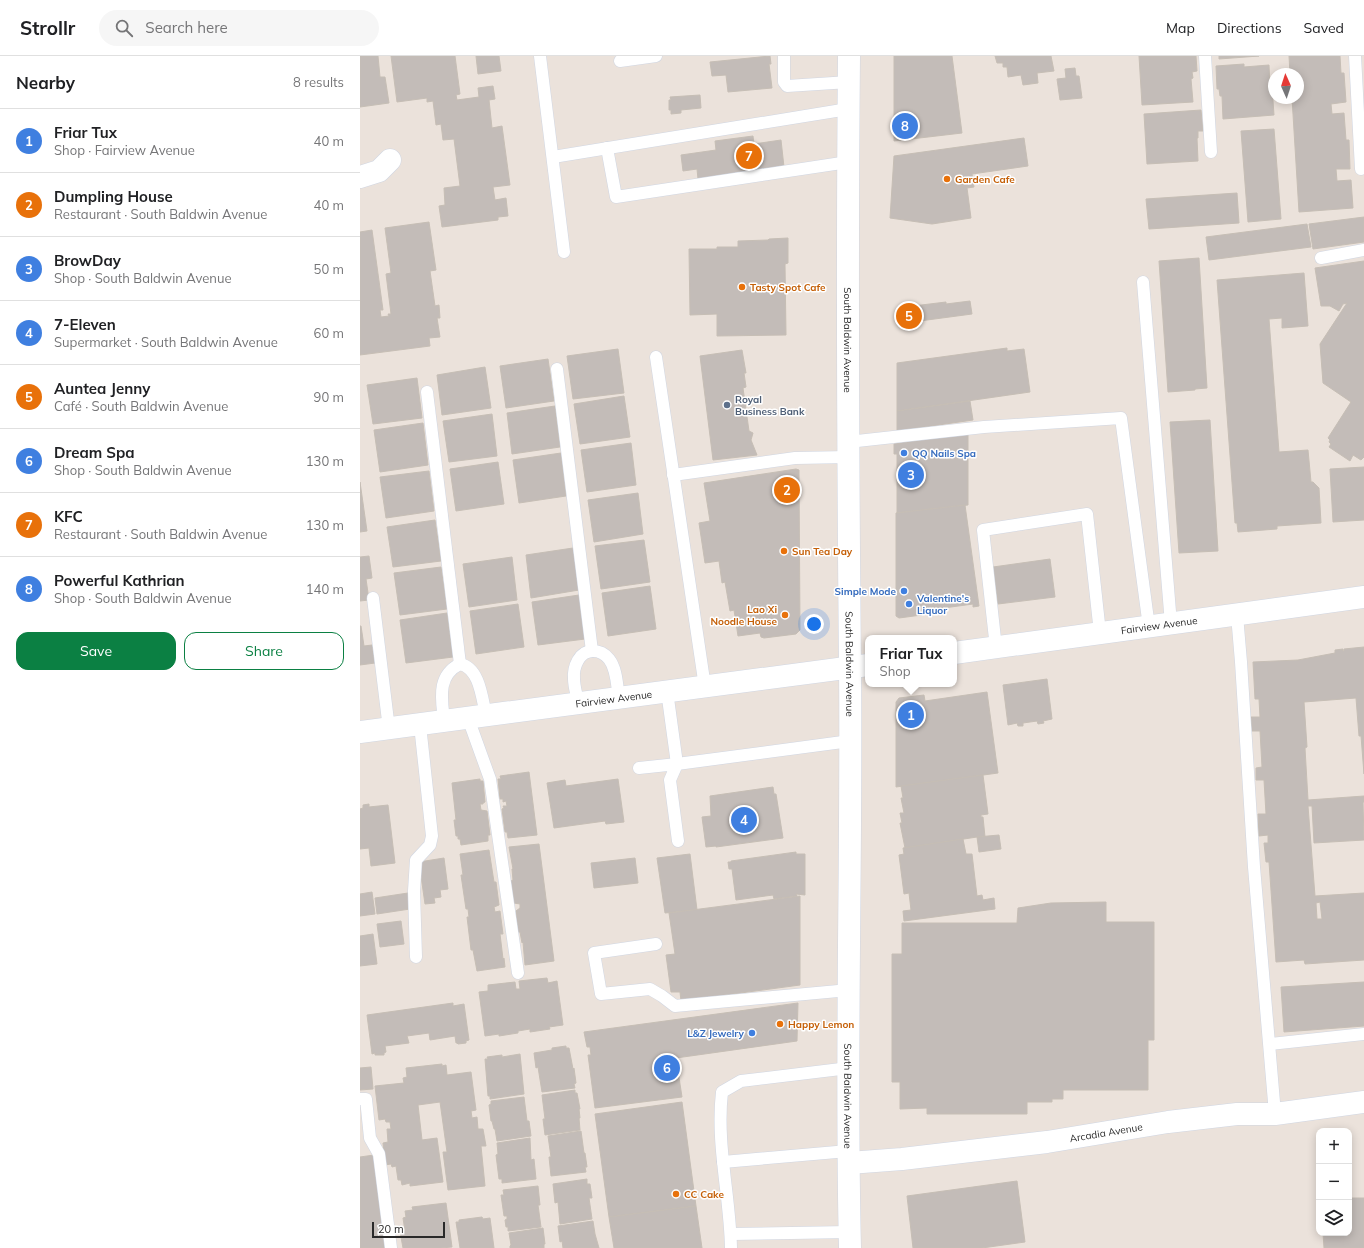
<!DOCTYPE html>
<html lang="en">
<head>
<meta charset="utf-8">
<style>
	body { margin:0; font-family:Mulish,sans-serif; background:#f6f6f6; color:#202124 }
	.controls { position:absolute; right:12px; bottom:12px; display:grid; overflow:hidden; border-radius:8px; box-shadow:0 2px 10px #0003 }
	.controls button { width:36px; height:36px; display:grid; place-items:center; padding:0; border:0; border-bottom:1px solid #e0e0e0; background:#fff; color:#202124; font:20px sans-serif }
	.compass { position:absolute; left:908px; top:12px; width:36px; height:36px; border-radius:50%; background:#fff; box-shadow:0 2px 10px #0003; rotate:357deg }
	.scale { position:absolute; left:12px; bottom:10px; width:73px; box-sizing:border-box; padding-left:4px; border:2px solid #292929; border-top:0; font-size:11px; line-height:14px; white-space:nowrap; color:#292929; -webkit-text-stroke:3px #fff; paint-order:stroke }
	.you { position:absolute; left:454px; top:568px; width:14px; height:14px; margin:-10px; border:3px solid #fff; border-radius:50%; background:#1a73e8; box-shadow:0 0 0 6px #1a73e833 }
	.badge { display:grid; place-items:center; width:26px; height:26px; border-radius:50%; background:#0b8043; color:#fff; font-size:13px; font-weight:700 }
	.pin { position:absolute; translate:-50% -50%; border:2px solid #fff; box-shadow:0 1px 4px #0006 }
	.popup { position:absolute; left:505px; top:579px; width:92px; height:52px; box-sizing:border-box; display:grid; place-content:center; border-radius:8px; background:#fff; filter:drop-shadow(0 1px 3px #0005); font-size:13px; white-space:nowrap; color:#757577 }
	.popup b { font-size:15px; color:#202124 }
	.popup::after { content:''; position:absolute; left:50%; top:100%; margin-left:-8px; border:8px solid transparent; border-top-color:#fff }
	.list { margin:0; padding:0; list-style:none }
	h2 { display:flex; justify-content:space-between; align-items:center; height:52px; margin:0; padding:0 16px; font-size:17px }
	h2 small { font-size:13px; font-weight:400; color:#757577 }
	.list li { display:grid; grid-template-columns:26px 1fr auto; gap:12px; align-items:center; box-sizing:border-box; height:64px; padding:0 16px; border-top:1px solid #e0e0e0 }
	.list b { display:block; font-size:15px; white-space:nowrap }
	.list p { margin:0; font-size:13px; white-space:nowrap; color:#757577 }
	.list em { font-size:13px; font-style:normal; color:#757577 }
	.actions { display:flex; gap:8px; padding:12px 16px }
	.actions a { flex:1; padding:9px 0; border:1px solid #0b8043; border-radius:12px; text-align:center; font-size:14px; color:#0b8043 }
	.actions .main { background:#0b8043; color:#fff }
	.icon { flex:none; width:22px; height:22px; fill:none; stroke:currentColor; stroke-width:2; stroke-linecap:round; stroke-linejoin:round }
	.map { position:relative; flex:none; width:1004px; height:1192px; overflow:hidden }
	header { display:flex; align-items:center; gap:24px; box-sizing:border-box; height:56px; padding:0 20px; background:#fff; border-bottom:1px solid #e0e0e0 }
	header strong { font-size:19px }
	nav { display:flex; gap:22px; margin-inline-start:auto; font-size:14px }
	.search { width:280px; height:36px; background:#f6f6f6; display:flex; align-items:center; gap:10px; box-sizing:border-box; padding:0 14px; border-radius:22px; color:#757577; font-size:15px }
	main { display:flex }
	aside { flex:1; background:#fff }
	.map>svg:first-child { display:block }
	.building { fill:#c3bcb8; stroke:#c6beb5; fill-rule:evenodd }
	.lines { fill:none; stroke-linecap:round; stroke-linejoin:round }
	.lane-casing { stroke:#d0d6e2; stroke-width:13 }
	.street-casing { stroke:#d0d6e2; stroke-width:23 }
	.secondary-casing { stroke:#d0d6e2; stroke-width:23 }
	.lane { stroke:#fff; stroke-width:12 }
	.street { stroke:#fff; stroke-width:22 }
	.secondary { stroke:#fff; stroke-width:22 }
	.food-dot { fill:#e8710a; stroke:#fff; stroke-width:1.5 }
	.service-dot { fill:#5c6f8a; stroke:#fff; stroke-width:1.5 }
	.shop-dot { fill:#3f7fe0; stroke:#fff; stroke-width:1.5 }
	.labels { text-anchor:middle; stroke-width:3; stroke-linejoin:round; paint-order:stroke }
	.food-label { font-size:10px; font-weight:bold; fill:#c56008; stroke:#fff; text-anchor:start }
	.street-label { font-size:10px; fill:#292929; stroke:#fff }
	.service-label { font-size:10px; font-weight:bold; fill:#4e5e75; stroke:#fff; text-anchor:start }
	.shop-label { font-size:10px; font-weight:bold; fill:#366cbe; stroke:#fff; text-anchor:start }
</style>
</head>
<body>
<header>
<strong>Strollr</strong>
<div class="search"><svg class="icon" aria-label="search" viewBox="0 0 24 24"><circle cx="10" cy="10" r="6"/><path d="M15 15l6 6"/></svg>Search here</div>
<nav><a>Map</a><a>Directions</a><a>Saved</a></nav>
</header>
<main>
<aside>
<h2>Nearby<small>8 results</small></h2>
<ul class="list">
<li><span class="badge" style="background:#3f7fe0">1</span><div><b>Friar Tux</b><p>Shop · Fairview Avenue</p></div><em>40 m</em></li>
<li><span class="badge" style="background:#e8710a">2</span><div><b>Dumpling House</b><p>Restaurant · South Baldwin Avenue</p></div><em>40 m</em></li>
<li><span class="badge" style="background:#3f7fe0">3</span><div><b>BrowDay</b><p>Shop · South Baldwin Avenue</p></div><em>50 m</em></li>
<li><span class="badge" style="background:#3f7fe0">4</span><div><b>7-Eleven</b><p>Supermarket · South Baldwin Avenue</p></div><em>60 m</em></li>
<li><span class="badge" style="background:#e8710a">5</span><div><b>Auntea Jenny</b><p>Café · South Baldwin Avenue</p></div><em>90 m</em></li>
<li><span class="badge" style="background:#3f7fe0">6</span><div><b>Dream Spa</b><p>Shop · South Baldwin Avenue</p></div><em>130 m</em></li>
<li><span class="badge" style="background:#e8710a">7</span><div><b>KFC</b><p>Restaurant · South Baldwin Avenue</p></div><em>130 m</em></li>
<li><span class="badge" style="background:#3f7fe0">8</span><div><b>Powerful Kathrian</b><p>Shop · South Baldwin Avenue</p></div><em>140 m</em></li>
</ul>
<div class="actions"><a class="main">Save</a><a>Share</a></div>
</aside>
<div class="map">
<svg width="1004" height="1192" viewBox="0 0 1004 1192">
	<rect width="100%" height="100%" fill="#ebe2db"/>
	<g class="building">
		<path d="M0,0H18L20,21H25L29,47L0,51Z"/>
		<path d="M31,0H95L100,38L96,39L97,44L119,41L118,32L133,30L135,43L129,44L132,72L142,70L150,129L133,131L135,144L146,142L148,160L138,161V164L82,171L79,150L85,149L84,132L100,130L94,83L83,84L81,68L76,69L73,45L67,46V42L37,46Z"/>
		<path d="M116,0H139L141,15L118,18Z"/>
		<path d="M410,0L411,8H409L412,32L368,36L366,19L352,20L350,6Z"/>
		<path d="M534,0H592L602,77L534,85Z"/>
		<path d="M635,0H691L694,15L677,17L678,27L663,29L661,19L648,21L647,11H643V7H637Z"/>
		<path d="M779,0H836L837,15L832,16L833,22L831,23L833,46L782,49Z"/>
		<path d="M859,0H899L859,3Z"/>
		<path d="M929,0H980L981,17H984L986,46L971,48L972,58L984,57L986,84H989L990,113H976L977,125L991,124L993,152L939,156L932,42H938V18H930Z"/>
		<path d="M884,8V11L909,9L910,31H912L914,59L863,63L862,40H860L859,33H857L856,10Z"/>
		<path d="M715,12L716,20H719L722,42L700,44L697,23L706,22L705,13Z"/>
		<path d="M340,39L341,52L321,54V57L311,58V54H309V44H311L310,41Z"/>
		<path d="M841,54L843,75H838V82H837L838,105L787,108L784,58Z"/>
		<path d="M914,73L921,163L888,166L881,75Z"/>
		<path d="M393,80L394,88L421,84L424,111L338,123L337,113L323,115L321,99L356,94L355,85Z"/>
		<path d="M664,82L668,110L612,118L614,131L607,132L611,162L572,168L530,162L534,100Z"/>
		<path d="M877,137L879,167L789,173L786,143Z"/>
		<path d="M1004,161V186L953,193L949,168Z"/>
		<path d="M69,166L76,214L70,215L75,250L79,249L80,262H77L80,281L69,282L70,290L0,299V176L12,174L23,254H20L21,261L29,260L28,258H31L26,218L31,217L25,172Z"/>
		<path d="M947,168L951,191L849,204L846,181Z"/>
		<path d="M428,182V207L425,208L426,279L357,280V258L330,259L329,193H357V191H378V185L408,184L409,183Z"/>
		<path d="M839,202L847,332L835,333V334L808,336L799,205Z"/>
		<path d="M1004,205V401L1001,404L993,399L990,405L969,391L971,388L969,386L970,384L968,382L991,346L963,327L960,288L987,247L983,248L979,255L970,250H961L955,212Z"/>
		<path d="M944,217L948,270L922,272V262L909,263L919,396L948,394L951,426H953L959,432L961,467L917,470V473L878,476L877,467H875L857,224Z"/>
		<path d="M610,245L612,258L537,268V252L586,246V248Z"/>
		<path d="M647,292V295L664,293L670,336L537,355V307Z"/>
		<path d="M258,293L264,337L213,343L207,300Z"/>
		<path d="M382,294L386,317H384L386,331L383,332L389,375L393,377L391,384L397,399L353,404L340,300Z"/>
		<path d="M188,303L194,345L146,352L140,310Z"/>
		<path d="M125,311L131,352L82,359L77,319Z"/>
		<path d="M57,322L62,362L13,368L7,329Z"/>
		<path d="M264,340L270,381L220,388L214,348Z"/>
		<path d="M610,345L613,364L537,375V355Z"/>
		<path d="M195,350L200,391L152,398L147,357Z"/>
		<path d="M132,358L137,400L89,406L83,365Z"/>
		<path d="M850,364L858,495L819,497L810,366Z"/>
		<path d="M63,367L68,409L20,416L14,374Z"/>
		<path d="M608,377V449L537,457V398H534V388Z"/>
		<path d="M271,387L276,429L227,436L221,394Z"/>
		<path d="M201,397L206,440L159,447L153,404Z"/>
		<path d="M138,406L144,448L96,455L90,413Z"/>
		<path d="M1004,411V464L973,466L970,413Z"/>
		<path d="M436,413L439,414V417L440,574L436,578L404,582L401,581L400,577L378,580L374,554L370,555L365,526L362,527L359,505L345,507L339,467L350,465L344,427Z"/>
		<path d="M69,415L74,455L26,462L20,421Z"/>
		<path d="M0,426L7,475L0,476Z"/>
		<path d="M278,437L283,478L234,486L228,444Z"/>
		<path d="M605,449L619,550L613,551V548L569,554V558L539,562L536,560V457Z"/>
		<path d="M75,464L81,505L33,511L27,471Z"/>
		<path d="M284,484L290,526L241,533L235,490Z"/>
		<path d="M213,492L219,534L171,542L166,499Z"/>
		<path d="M9,500L12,522L6,523L9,544L0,545V501Z"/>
		<path d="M152,501L157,544L109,551L103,508Z"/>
		<path d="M690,503L695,541L638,548L633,511Z"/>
		<path d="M81,511L87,553L40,559L34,517Z"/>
		<path d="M290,530L296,573L248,580L242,537Z"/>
		<path d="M219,539L225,583L178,589L172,546Z"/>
		<path d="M158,548L164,591L116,598L110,555Z"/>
		<path d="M87,557L93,601L46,607L40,564Z"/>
		<path d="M0,570H1L4,590L12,589L15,607L0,609Z"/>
		<path d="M1004,591V718L1001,680H999L996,642L944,646L947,691L945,692L948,744L1004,740V746H1003L1004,784L954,787L952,750H948L955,840L1004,837V904L945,908L944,904L916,906L909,806H906L904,787H908V779L899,780L898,758H906L904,724H896V712L902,711L900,675H892L891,661H900L899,643H895L893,606L938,604L975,597V594L983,593V595H984V593ZM960,846L962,863H957L956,847Z"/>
		<path d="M687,623L692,663L683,665L684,667L678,668L677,665L663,667V670H658L657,667L648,669L643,629Z"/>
		<path d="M627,636L638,717L536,731V646L539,642L564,639L565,645Z"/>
		<path d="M169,716L177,779L148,782L147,776H145L142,753L144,752L143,750H147L146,745L143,746V743H140L138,723H141L140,720Z"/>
		<path d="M623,719L628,758L621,759V761H623L625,781H617L545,792L540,767H542L540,757H544L541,742H543L541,730Z"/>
		<path d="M120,723V725H123L125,746L123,747V748H120L121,754L127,755L130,779H128V785L101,789L100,783H98V780H96L94,764H96L92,727Z"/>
		<path d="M258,723L264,766L246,768L245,765L194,772L187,727L205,724L206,730Z"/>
		<path d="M413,731L414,738H416L423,782L356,791V790L346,791L342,761L351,760L350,740Z"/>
		<path d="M9,748V751L28,749L35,807L11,810L9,792L0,793V753L3,752V749Z"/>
		<path d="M639,779L641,793L619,796L617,781Z"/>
		<path d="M603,783L606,798H612L617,840L622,839L623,844L634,842L635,853L544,865L543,855L551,854L549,837L544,838L539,799L544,798L543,792Z"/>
		<path d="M179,788L194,905L165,909L163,886L162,887L160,876H158L156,855L160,852V848L154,847L151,825L153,824L152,813H153L149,791Z"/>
		<path d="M129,794L134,826H136L139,849L134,851L135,856L140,855L143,878H140L143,903L144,902L145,911L117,915L113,894H111L107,861H109L108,853H106L101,819H103L100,798Z"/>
		<path d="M436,796V798H445V839L436,838L437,840L414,843L413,839L376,844L372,813H369L368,806H371V805Z"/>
		<path d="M330,798L337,854L305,857L297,802Z"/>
		<path d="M84,802L88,833L80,834L81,841L74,842L75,847L65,848L59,806Z"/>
		<path d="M275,802L278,827L234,832L231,807Z"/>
		<path d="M12,836L15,858L0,860V838Z"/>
		<path d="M48,837L50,853L17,858L15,842Z"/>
		<path d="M440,840V929L321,945L320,936H311L306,899L315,898L309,857Z"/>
		<path d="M746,846V866H794V984H788V1034H703V1043H692V1046H667V1058H567V1052L540,1053V1026H532V898H542V867H657L658,852L691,847Z"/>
		<path d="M41,865L44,888L20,891L17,868Z"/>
		<path d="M13,878L17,908L0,910V880Z"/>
		<path d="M187,922L188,927L197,925L203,969L189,971L190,973L170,976V973L158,975V977L139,980V978L125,980L119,936L128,935V929L155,926L156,933H160L159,925Z"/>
		<path d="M1004,926V970L924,976L921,931Z"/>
		<path d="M93,947V950L104,948L109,984L106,985V987L98,988L97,987H96L95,980L70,984L69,977L47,980L49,987L25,990L26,996L24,997V999H15V997L12,998L7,959Z"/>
		<path d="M438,947L437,985L316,1002L322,1041L235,1052L228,999H231L230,991H227L224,976Z"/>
		<path d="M206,990V992H209L213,1013L214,1012L216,1027L214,1028L215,1032L182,1036L178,1011L176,1012L174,997L192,994V992Z"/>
		<path d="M160,998L164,1038L130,1043V1040H128L125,1003H128L127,1001L142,999V1001Z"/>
		<path d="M82,1008V1010L86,1009L87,1019L111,1016L116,1054L111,1055L112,1062L117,1061L118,1073H123L126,1090H121L125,1130L88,1134L83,1096H87L80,1046L58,1049L62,1084L77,1082L83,1126L50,1130V1127L42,1129L41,1124H38L36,1110L32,1111L31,1108L25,1109L23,1087L28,1086L27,1073H31L30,1066H26L25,1063L19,1064L15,1030L44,1027L43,1022L47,1021L46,1012Z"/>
		<path d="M11,1011L13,1033L0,1034V1012Z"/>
		<path d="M215,1034V1037H217L220,1053H219L220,1062H219L220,1074L185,1079L183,1063H185L182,1039Z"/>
		<path d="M164,1041L167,1065H169L171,1080L137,1085L135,1073H134L132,1065H131L129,1049L131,1048V1045Z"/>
		<path d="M322,1046L336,1150L249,1161L235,1058Z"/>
		<path d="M221,1075L224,1097H225L227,1111H225L226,1116L191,1120L189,1101H191L188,1080Z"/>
		<path d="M170,1082L171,1104L174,1103L176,1123L142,1127V1123H139L136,1099L138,1098L137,1087Z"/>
		<path d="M14,1099L27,1192H0V1101Z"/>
		<path d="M227,1123V1128H230L232,1142H229L232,1163L200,1168L198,1146L195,1147L193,1128Z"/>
		<path d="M657,1125L665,1186L622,1192H553L547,1140Z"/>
		<path d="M178,1130L180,1149H178L181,1171L148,1175V1171H146L145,1164L147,1163V1160H144L141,1139H144L143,1134Z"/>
		<path d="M989,1142H1004V1192H964L963,1177H989Z"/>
		<path d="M86,1147L92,1191L81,1192H43L40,1176L45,1175L43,1162L46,1161L45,1155L53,1154L52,1151Z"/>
		<path d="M336,1150L342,1192H254L249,1161Z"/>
		<path d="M122,1161L123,1163L130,1162L134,1192H100L96,1166H99V1164Z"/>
		<path d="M233,1165L235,1178L239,1192H203L202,1185L200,1186L198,1170Z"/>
		<path d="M183,1172L185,1188H184V1192H150V1190L151,1189L149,1177Z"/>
	</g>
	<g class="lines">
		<g class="lane-casing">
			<g id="lane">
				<path d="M180,0L204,196"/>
				<path d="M424,0V26L427,30L489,26"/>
				<path d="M845,0L851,96"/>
				<path d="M995,0L1001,113"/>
				<path d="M260,5L296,0"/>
				<path d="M247,92L256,141L488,106"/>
				<path d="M193,101L488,53"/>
				<path d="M961,202L1004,194"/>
				<path d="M783,226L811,568"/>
				<path d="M296,301L345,631"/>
				<path d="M197,313L232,595"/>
				<path d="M67,336L100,608"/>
				<path d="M488,386L624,371L761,362L789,571"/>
				<path d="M313,419L435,402L489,401"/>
				<path d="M13,542L29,673"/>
				<path d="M877,559L881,606L894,811L915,1058"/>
				<path d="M636,592L623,474L727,458L740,577"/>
				<path d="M307,635L317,708L490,685"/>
				<path d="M218,647C217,639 214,631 214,623C213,611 219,595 233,595C239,595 245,598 249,603C257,613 257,630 259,642"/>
				<path d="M108,662L130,723L158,917"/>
				<path d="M84,665C82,644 76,620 100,608C120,612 122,643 126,659"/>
				<path d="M279,712L317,708L310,724L318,785"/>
				<path d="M296,888L234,897L241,938L290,933L302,940L315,950L489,934"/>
				<path d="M56,901L54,835L56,804L70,789L72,780L60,669"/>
				<path d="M910,988L1004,978"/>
				<path d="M0,1043H6L10,1082L19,1098L31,1192"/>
				<path d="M363,1106L488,1095"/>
				<path d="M371,1178L489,1176"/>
				<path d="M371,1192C370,1140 356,1088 362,1036L381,1025L489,1012"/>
			</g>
		</g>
		<g class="street-casing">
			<g id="street">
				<path d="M0,121L19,115L30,104"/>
				<path id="s1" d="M489,1107L542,1103L687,1086L808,1066L877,1058H915L1004,1046"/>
			</g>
		</g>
		<g class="secondary-casing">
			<g id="secondary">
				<path id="s2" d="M489,0C487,204 488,407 490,611C492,805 485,998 490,1192"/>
				<path id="s3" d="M594,597L1004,541"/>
				<path id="s4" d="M0,676L508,609"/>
			</g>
		</g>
		<use href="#lane" class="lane"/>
		<use href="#street" class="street"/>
		<use href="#secondary" class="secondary"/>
	</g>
	<g class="food-dot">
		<circle cx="587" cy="123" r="4"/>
		<circle cx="382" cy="231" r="4"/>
		<circle cx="424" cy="495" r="4"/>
		<circle cx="425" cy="559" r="4"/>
		<circle cx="420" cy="968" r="4"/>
		<circle cx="316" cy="1138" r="4"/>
	</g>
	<circle class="service-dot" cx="367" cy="349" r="4"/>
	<g class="shop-dot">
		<circle cx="544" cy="397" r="4"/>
		<circle cx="544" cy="535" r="4"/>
		<circle cx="549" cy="548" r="4"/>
		<circle cx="392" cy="977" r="4"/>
	</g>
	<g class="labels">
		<g class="food-label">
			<text x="595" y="127">Garden Cafe</text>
			<text x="390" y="235">Tasty Spot Cafe</text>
			<text x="432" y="499">Sun Tea Day</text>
			<text x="417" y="557" text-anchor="end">Lao Xi<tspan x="417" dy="12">Noodle House</tspan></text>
			<text x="428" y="972">Happy Lemon</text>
			<text x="324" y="1142">CC Cake</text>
		</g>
		<g class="street-label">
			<text dy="4" stroke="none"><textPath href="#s2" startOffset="284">South Baldwin Avenue</textPath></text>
			<text dy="4" stroke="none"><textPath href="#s3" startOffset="207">Fairview Avenue</textPath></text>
			<text dy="4" stroke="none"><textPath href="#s2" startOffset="608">South Baldwin Avenue</textPath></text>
			<text dy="4" stroke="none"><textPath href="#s4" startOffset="256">Fairview Avenue</textPath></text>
			<text dy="4" stroke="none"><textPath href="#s2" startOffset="1040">South Baldwin Avenue</textPath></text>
			<text dy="4" stroke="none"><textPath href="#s1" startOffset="259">Arcadia Avenue</textPath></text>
		</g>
		<g class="service-label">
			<text x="375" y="347">Royal<tspan x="375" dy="12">Business Bank</tspan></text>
		</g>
		<g class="shop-label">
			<text x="552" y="401">QQ Nails Spa</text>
			<text x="536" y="539" text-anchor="end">Simple Mode</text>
			<text x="557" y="546">Valentine's<tspan x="557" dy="12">Liquor</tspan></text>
			<text x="384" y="981" text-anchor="end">L&amp;Z Jewelry</text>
		</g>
	</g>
</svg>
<div class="controls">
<button>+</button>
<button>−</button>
<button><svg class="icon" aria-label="layers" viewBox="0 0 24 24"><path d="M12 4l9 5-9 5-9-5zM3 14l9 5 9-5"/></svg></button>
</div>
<svg class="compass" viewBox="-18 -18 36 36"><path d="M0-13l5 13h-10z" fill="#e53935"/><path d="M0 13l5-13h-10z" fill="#757577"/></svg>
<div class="scale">20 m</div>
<div class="you"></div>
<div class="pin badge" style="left:551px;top:659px;background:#3f7fe0">1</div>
<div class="popup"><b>Friar Tux</b>Shop</div>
<div class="pin badge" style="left:427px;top:434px;background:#e8710a">2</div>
<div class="pin badge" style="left:551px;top:419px;background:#3f7fe0">3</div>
<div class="pin badge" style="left:384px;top:764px;background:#3f7fe0">4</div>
<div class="pin badge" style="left:549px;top:260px;background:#e8710a">5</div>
<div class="pin badge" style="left:307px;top:1012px;background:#3f7fe0">6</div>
<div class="pin badge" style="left:389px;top:100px;background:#e8710a">7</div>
<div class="pin badge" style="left:545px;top:70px;background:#3f7fe0">8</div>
</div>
</main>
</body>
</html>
